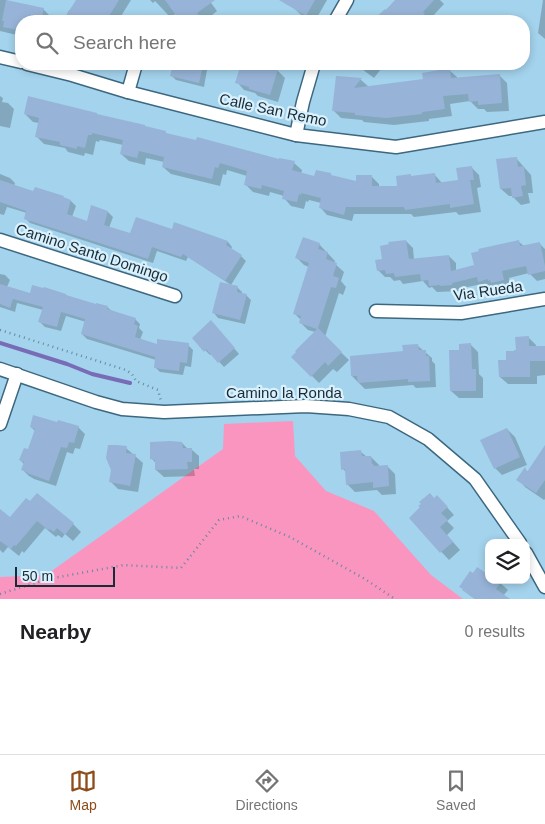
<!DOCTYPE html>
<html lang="en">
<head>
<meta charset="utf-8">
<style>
	body { margin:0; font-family:Arial,sans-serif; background:#f6f6f6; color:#202124 }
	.controls { position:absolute; right:15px; bottom:15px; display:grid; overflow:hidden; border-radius:10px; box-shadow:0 2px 8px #0003 }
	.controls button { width:45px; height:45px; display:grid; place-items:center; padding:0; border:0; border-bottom:1px solid #e0e0e0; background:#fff; color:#202124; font:25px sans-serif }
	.scale { position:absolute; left:15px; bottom:12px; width:100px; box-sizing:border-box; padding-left:5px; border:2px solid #192b35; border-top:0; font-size:14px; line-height:18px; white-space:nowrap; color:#192b35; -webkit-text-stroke:4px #d9f0fd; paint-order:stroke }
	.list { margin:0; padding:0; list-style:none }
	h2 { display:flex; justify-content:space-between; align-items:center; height:65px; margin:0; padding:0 20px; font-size:21px }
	h2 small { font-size:16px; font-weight:400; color:#757577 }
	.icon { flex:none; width:28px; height:28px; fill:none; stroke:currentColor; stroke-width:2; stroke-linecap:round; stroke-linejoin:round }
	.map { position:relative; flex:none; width:545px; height:599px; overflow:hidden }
	.search { position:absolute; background:#fff; box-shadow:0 2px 8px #0003; left:15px; right:15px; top:15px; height:55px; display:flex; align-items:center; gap:12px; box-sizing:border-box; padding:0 18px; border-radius:20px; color:#757577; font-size:19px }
	.sheet { height:155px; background:#fff }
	nav { display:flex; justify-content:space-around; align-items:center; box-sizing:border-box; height:70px; border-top:1px solid #e0e0e0; background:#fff; font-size:14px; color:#757577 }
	nav a { display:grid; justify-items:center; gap:2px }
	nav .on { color:#8d4c19 }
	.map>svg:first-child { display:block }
	.green { fill:#fa95c0 }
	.shadow { fill:#0003 }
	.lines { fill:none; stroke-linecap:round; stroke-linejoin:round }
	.stream { stroke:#786cb6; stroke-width:4 }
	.building { fill:#97b4d8 }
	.minor-casing { stroke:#3c677f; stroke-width:15 }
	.path { stroke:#67899c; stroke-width:2.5; stroke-dasharray:1 4; stroke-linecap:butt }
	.minor { stroke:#fff; stroke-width:12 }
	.labels { text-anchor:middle; stroke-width:4.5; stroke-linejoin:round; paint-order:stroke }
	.street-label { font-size:15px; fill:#192b35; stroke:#d9f0fd }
</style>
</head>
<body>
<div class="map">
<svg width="545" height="599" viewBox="0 0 545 599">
	<rect width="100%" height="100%" fill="#a4d3ed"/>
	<path class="green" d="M293,421L295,456L326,491L374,511L431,575L463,599H0V577L46,575L223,449L224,424Z"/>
	<g class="shadow">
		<path d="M0,0H7V1L43,9L51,17L50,21H21V36L0,31Z"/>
		<path d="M78,0H131L118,21H65L68,12Z"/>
		<path d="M150,0H209L217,11L205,21H181L176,13L171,18L155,1L153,3Z"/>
		<path d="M296,0H327L315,21H312L300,14L293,7Z"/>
		<path d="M396,0H440L444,4L429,20L430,21H375Z"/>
		<path d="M543,0H545V39L538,33Z"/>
		<path d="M252,17L260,21H250Z"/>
		<path d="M181,64H208L204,87L176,80L171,75L181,66Z"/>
		<path d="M242,64H270L268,67L277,70L285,78L278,102L258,96L255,93L244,90L237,82Z"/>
		<path d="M355,64H385L374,78Z"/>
		<path d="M449,70L457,77V79L499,75L507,83L509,111L487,112L484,109H478L470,101L450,104L452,116L429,119V121L394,125L364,122L362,120L341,118L333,110L337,77L361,80L369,87L424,81Z"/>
		<path d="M0,96L3,98L2,102L8,103L14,109L10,128L0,126Z"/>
		<path d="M25,114L165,132L168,135L294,163L302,170L301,174L315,177H333L357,183L372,177L379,184V188H399L411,177L434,174L442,183L460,181L471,167L479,175L481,187L477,188L481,212L459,215L456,212L414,217L411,214H354L352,221L327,215L320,207L321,203L309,200L308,202L306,201L304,209L291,206L284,198V196L270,192L269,196L253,192L245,184L247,176L227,170L226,175L223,174L220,186L171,174L163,167L164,162L146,158L145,165L129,161L121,154L123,145L100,140L99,142L96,141L93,155L85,153L84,156L68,152L65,148L44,144L36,136L39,123L33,122Z"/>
		<path d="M516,158L531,175L533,193H528L530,203L521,205L513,197V196H509L501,189Z"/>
		<path d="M0,174L10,178L15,183L14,186L34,192L63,197L65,199L71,201L76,206L72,217L87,222L92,207L108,212L113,217L109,228L131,235L173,230L175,224L228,242L232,247L231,249L241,256L246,261L231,285L188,257L186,261L157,251L153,263L30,223L25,218L27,213L7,207L4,215L0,214Z"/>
		<path d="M406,241L413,248L414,260L449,256L456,263V271L475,266L519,242L524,246L539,243L545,249V279L537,281L529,273L509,278L510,286L499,289L495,286L486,288L482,284L458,289L459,291L437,292L432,287L429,288L423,281L403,284L400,280L394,281L390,277H385L378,270L383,260Z"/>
		<path d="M319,244L335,261L334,263L344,272L341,281L346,287L343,295L339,293L325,337L349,360L337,372L333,369L319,383L293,357L315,332L308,330L301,323V320L294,313L309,267L304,265L296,257Z"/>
		<path d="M0,274L5,275L10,280L7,287L31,294L66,295L69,298L107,307L112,311L135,319L140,324L139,328L143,332L140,340L158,346L188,345L193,350L191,367L185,366L183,375L160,372L155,367L156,360L87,339L82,334L86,322L66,316L61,331L45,327L40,322L43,310L17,303L15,312L0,307Z"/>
		<path d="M237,287L242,292V294L246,295L251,300L245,324L218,318L214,313Z"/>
		<path d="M216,327L239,354L224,367L212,354L210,355L193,338Z"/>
		<path d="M528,337L536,345V347H545V375L537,376V384H508L500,377L507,361Z"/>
		<path d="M471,345L478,352L479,374L483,378V398H459L451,391L460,351Z"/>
		<path d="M418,346L432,358V361L435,364L436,387L416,388L413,385L365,389L352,376Z"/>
		<path d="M31,427H78L85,434L80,449L75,448L73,454L67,452L56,486L34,479L29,476L22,469L24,464L20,460L29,451L35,431Z"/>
		<path d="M507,429L515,437L527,465L502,475L495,468Z"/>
		<path d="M182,443L188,449H191L199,456V469H194L195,476L164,477L156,470V463L151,458Z"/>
		<path d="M126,448L143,463L138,492L118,489L110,481L112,470Z"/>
		<path d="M361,452L367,457H371L379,465V467L387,466L395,474L396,494L382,495L377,490L355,492L347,484V473L343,469Z"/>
		<path d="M545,453V499L544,500L525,487L518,479L525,469L528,472Z"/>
		<path d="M37,495L73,524L81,532L73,541L65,534L62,538L58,535L56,537L45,528L24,553L22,551L19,556L8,547L3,553L0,550V513L11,519L31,503Z"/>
		<path d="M435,499L444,504L454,515L447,521L454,528L447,535L460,550L449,560L410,518Z"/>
		<path d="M489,580H497L508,590L503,596L507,599H475L468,594Z"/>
	</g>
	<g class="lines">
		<path class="stream" d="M0,343L67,364L92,374L130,383"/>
	</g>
	<g class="building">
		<path d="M6,0L44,8L41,21H21V27H18V30L3,27L4,21H2Z"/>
		<path d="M76,0H119L106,21H63Z"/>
		<path d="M165,0H215L197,13L204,21H180Z"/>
		<path d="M279,0H315L306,16Z"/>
		<path d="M395,0H434L423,12L425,14L418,21H372L385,9L386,10Z"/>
		<path d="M173,64H202L200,70H202L199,83L170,76Z"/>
		<path d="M241,64H260L278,69L270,95L249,89V87L235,83Z"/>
		<path d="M450,68L451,78L500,74L502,103L478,105V101L469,102L468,94L443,96L445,109L422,112V114L386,118L355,115V113L332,111L336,76L362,78L354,88L423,79L422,73Z"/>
		<path d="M28,96L97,113V114L145,125V126L166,131V133L196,140L197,137L279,159V158L295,161L292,170L314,176L316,170L331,173V175L356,181V175H372V186H397L396,176L411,174V176L435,173L436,183L458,180L456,168L472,166L474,180H470L474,204L450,208V204L405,210L404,207H346L344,215L319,208L321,198L301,193V195L299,194L297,202L282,199L284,191L262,185L261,189L244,185L247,171L220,163L218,168L215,167L212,179L162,167L164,157L139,151L137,158L120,154L123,140L92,133V135H88L85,148L77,146V149L60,145V142L35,137L39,118L24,114Z"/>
		<path d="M517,157L518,167L524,166L526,185L521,186L523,196L512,198L511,188L500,189L496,159Z"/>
		<path d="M0,180L33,191L35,187L64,196L63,197L71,200L67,214L87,221L91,205L108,211L104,225L130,233L136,217L172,229L174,222L228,241L226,245L242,255L225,281L183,254L181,257L152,247L148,259L121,250L24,219L26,211L0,202Z"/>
		<path d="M303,237L320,243L318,249L328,252L326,259L337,263L333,276L339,278L336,288L331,287L318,328L342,352L328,366L325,362L311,377L291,357L296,352L295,351L317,329L299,323L301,316L293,314L309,263L295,258Z"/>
		<path d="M406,240L409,259L449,255L451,271L474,265L471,253L479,251L478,249L519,240L520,246L540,242L545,266V271L528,275L526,266L502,271L504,280L491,283L490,280L488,281V279L478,282L477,277L452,283V285L440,286V285L429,286L428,280L421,281L420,274L395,277L394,273L386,274L385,270L377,271L375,260L382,259L380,246L389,244L388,242Z"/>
		<path d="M220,282L238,286L237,292L247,294L240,320L212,313Z"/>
		<path d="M0,284L30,293L32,285L43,288L44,287L66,294V295L96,304V303L108,306L107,309L136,318L134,324L138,326L135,337L157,344V339L189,343L187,363L180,362L179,371L154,368L155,357L81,334L85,319L61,312L57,327L38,322L43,307L13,299L10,308L0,304Z"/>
		<path d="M211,320L235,348L218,363L206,349L204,352L192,338Z"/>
		<path d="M529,336V346H545V361H530V377H499L498,360H506V351H514V350H516L515,337Z"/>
		<path d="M471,343L472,369H476V391H450L449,350H459V344Z"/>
		<path d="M418,344L419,350H426V356H429L430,381L408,382V379L358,383L357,376H351L350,356L403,351L402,345Z"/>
		<path d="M33,415L57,422L58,420L79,426L74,443L69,442L67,448L61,447L49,481L27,473V472L21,470L24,462L19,460L24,448L28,449L35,429L30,427Z"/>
		<path d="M507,428L520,457L494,469L480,440Z"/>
		<path d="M170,441L182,442L183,448H192V462H187L188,469L155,470V460L150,459V442Z"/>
		<path d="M108,445H117L127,446L126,453L136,454L130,486L109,482L111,470L106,458Z"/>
		<path d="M545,445V480L536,493L516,480L525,467L527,472Z"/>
		<path d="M361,450L362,456H371L372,464H373L374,466L388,465L389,486L373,488V482L346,485L345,469L341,470L340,452Z"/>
		<path d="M37,493L74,523L65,535L57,528L54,532L49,529L48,530L37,521L16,546L14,545L11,549L0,541V509L10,517L26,498L30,501Z"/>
		<path d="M430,493L434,498L437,495L448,507L441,513L448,520L440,527L453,542L440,553L409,518L420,507L418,506L421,504L419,502Z"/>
		<path d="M477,567L489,575V580H502L496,589L510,599H475L462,590L463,589L459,587L470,571L473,573Z"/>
	</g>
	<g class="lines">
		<g class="minor-casing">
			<g id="minor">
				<path d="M335,21L347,0"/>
				<path d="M0,57L21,62"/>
				<path d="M27,64L72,75L128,92L296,135L396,147L545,122"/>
				<path d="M128,92L136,64"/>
				<path d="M296,135L303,102L314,64"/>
				<path d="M0,240L175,296"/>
				<path d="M376,311L461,313L545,299"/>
				<path d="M0,369L96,402L122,409L164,412L306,406L349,409L389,417L428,439L475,479L520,543"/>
				<path d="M0,424L17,374"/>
				<path d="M526,553L545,587"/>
			</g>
		</g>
		<g class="path">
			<path d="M0,330L126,370L132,374L136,381L158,390L161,401"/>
			<path d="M0,594L48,579L124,565L181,568L219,520L240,516L290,537L365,579L395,599"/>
		</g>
		<use href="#minor" class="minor"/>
	</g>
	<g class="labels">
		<g class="street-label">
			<text transform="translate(273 110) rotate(12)" y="5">Calle San Remo</text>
			<text transform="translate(92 253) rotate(18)" y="5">Camino Santo Domingo</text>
			<text transform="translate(488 291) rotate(-8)" y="5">Via Rueda</text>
			<text x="284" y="398">Camino la Ronda</text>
		</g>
	</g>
</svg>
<div class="controls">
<button><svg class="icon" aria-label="layers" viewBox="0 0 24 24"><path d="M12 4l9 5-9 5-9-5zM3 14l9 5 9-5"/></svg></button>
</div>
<div class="scale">50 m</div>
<div class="search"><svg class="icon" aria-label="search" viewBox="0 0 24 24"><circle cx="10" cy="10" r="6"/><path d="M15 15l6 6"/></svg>Search here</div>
</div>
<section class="sheet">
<h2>Nearby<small>0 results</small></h2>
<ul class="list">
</ul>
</section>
<nav>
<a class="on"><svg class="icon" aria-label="map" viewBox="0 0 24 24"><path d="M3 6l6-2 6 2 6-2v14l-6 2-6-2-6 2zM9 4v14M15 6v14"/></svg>Map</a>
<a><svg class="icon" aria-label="directions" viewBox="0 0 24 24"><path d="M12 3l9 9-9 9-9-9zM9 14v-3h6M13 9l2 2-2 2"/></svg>Directions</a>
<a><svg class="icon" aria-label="saved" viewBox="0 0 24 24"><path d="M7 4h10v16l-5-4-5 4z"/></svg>Saved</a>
</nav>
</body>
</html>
